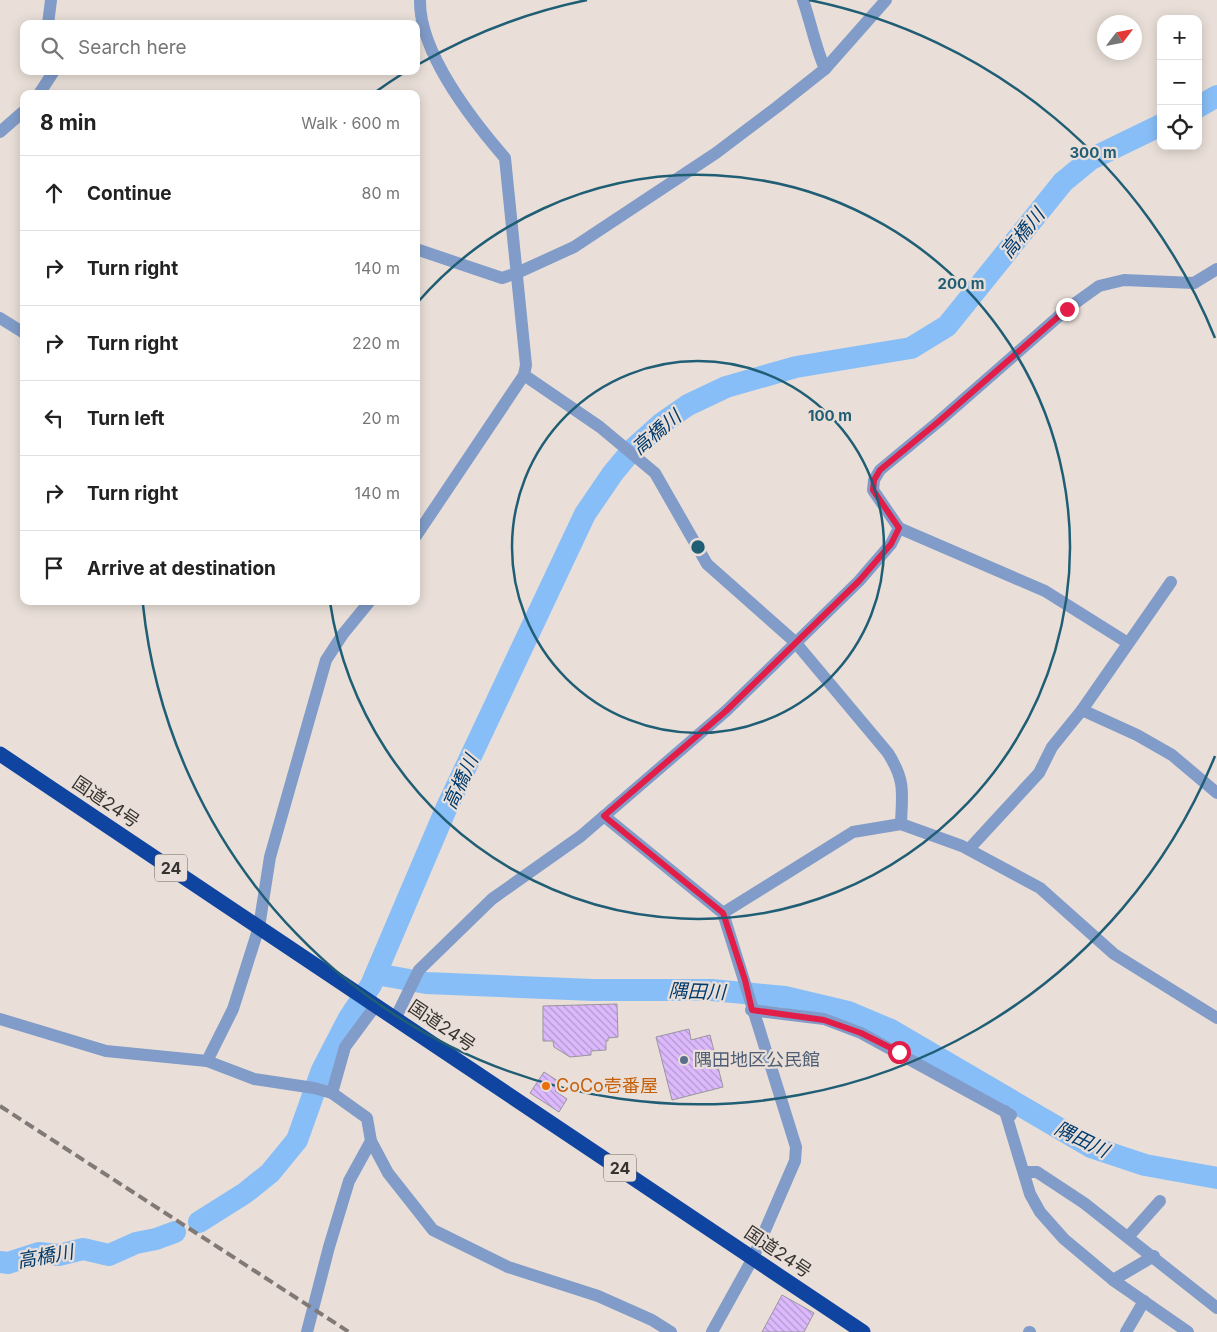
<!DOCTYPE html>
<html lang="en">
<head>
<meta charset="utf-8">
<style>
	body { margin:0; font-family:Inter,"Noto Sans JP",sans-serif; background:#f6f6f6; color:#222 }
	.controls { position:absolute; right:15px; top:15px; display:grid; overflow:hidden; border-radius:10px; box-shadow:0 2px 12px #0003 }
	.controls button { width:45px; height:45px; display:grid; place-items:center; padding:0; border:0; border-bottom:1px solid #e0e0e0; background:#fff; color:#222; font:25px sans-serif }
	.compass { position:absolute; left:1097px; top:15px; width:45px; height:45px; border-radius:50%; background:#fff; box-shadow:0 2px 12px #0003; rotate:58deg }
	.stop { position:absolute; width:15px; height:15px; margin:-11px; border:4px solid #e11d48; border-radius:50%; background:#fff }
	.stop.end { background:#e11d48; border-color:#fff; box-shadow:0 1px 5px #0008 }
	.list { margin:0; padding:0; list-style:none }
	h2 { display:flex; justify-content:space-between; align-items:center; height:65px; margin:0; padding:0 20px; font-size:21px }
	h2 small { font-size:16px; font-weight:400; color:#767676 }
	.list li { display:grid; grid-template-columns:32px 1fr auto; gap:15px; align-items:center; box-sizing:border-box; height:75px; padding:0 20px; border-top:1px solid #e0e0e0 }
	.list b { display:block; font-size:19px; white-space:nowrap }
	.list em { font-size:16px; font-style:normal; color:#767676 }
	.icon { flex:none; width:28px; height:28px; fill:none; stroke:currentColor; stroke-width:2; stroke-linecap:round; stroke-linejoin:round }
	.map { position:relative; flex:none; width:1217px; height:1332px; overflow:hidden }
	.search { position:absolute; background:#fff; box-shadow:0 2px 12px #0003; left:20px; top:20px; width:400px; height:55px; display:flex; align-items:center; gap:12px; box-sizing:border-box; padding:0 18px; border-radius:10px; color:#767676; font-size:19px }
	.panel { position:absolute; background:#fff; box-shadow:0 2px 12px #0003; left:20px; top:90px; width:400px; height:515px; border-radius:10px }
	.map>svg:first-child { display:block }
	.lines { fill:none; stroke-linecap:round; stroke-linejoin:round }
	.river { stroke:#88bef7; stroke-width:22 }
	.building { fill:url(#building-back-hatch); stroke:#99959e }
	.street { stroke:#819cc8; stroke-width:12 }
	.highway { stroke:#0f45a1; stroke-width:15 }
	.rail { stroke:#807975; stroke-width:4; stroke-dasharray:10 5; stroke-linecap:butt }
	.route { stroke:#e11d48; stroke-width:6 }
	.ring { fill:none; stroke:#205e75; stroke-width:2.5 }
	.service-dot { fill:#5c6f8a; stroke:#e9dfd8; stroke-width:2 }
	.food-dot { fill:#e8710a; stroke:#e9dfd8; stroke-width:2 }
	.labels { text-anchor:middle; stroke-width:4.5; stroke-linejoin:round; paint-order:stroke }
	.shield { fill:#e9dfd8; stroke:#6c6763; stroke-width:1 }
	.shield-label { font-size:16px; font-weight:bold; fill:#373331 }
	.street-label { font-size:18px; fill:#373331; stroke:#e9dfd8 }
	.service-label { font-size:18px; fill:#4e5e75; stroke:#e9dfd8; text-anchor:start }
	.food-label { font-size:18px; fill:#c56008; stroke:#e9dfd8; text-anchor:start }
	.water-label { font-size:19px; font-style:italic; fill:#003b6e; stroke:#e9dfd8 }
	.centre { fill:#205e75; stroke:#e9dfd8; stroke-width:2.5 }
	.ring-label { font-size:15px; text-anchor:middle; font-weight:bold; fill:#205e75; stroke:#e9dfd8; stroke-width:4.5; stroke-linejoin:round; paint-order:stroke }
</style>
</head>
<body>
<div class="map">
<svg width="1217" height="1332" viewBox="0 0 1217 1332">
	<defs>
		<pattern id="building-back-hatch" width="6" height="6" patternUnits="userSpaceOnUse" patternTransform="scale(1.25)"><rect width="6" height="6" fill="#dcb9fc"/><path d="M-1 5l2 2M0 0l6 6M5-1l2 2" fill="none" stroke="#b397cd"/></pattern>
	</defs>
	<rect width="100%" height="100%" fill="#e9dfd8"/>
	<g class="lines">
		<g class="river">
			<path d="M1198,107L1217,96"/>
			<path d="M376,974L426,983L593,990H712L785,997L848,1012L891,1030L1091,1147L1145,1165L1217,1178"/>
			<path d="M199,1222L245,1193L270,1173L297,1140L322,1070L349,1018L371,985L446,809L585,514L613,473L633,449L662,423L688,405L726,387L796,367L911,348L947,326L1063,182L1091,159L1161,125"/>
			<path d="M0,1262L8,1263L39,1253L59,1255L83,1249L109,1255L136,1243L156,1239L175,1232"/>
		</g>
	</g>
	<g class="building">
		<path d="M617,1004L618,1037L608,1038V1041H606V1050L591,1051V1055L570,1057L554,1047L553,1041H543V1006Z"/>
		<path d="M689,1029L691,1040L710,1035L723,1087L672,1100L656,1037Z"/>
		<path d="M544,1072L561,1083L555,1091L567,1099L559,1112L530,1093Z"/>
		<path d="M782,1295L814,1313L804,1332H762Z"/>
	</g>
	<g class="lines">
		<g class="street">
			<path d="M803,0C811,23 815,46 825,69"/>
			<path d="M48,24L51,0"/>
			<path d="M39,94L54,71"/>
			<path d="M0,132L24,111"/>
			<path d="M416,249L502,278L517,273L574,247L716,153L777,107L825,69L886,0"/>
			<path d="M0,318L24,333"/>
			<path d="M524,375L600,427L655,473L707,564L795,642L888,753C906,782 902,792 901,824"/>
			<path d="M899,528L1045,591L1128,643"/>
			<path d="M416,536L524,375L526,365L505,158C472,120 419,52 420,0"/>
			<path d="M1171,582L1082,710L1137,735L1172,755L1217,793"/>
			<path d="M604,816L723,913L796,1147L795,1161L753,1258L712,1332"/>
			<path d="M969,849L1039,773L1052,747L1082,710"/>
			<path d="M723,913L853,832L901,824L962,846L1040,888L1114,954L1217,1018"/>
			<path d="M751,1010L824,1019L861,1033L1011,1115"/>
			<path d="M396,1017L419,970L492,899L581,836L726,711L859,581L891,544L899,528L873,490L874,480L880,470L938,422L1067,309L1099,286L1124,280L1194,283L1217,269"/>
			<path d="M0,1019L106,1051L207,1061L254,1079L314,1088L332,1093L367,1118L371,1141L388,1173L433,1230L508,1267L598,1296L652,1320L671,1332"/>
			<path d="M207,1061L233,1009L259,927L270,857L326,660L343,634L370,601"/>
			<path d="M332,1093L345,1047L376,1005"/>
			<path d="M1005,1111L1030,1194L1040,1212L1064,1239L1113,1280L1154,1256"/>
			<path d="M1024,1172H1037L1084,1203L1217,1308"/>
			<path d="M1128,1237L1160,1201"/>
			<path d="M1113,1280L1188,1332"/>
			<path d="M307,1332L329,1247L349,1181L371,1141"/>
			<path d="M1029,1332H1030"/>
			<path d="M1126,1332L1144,1301"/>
		</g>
		<path class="highway" d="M0,754L863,1332"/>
		<path class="rail" d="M0,1106L349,1332"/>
	</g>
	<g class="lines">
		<path class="route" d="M899,1052L861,1033L824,1020L752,1010L745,980L723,913L604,816L726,711L859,581L891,544L899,528L873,490L874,480L880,470L938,422L1067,309"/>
	</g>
	<g class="ring">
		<circle cx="698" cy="547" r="186"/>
		<path d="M417 303A372 372 0 1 1 330 602"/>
		<path d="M1215 756A558 558 0 0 1 143 605M374 93A558 558 0 0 1 402 74M419 64A558 558 0 0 1 587 0M809 0A558 558 0 0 1 1215 338"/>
	</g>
	<circle class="service-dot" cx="684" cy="1060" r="5"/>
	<circle class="food-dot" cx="546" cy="1086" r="5"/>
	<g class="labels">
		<g class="shield">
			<rect x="155" y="854.5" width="32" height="27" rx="4"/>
			<rect x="604" y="1154.5" width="32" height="27" rx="4"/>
		</g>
		<g class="shield-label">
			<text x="171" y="874">24</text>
			<text x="620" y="1174">24</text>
		</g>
		<g class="street-label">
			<text transform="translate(106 802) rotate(34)" y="6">国道24号</text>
			<text transform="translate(442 1026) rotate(34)" y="6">国道24号</text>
			<text transform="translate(778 1252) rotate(34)" y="6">国道24号</text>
		</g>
		<g class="service-label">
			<text x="694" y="1066">隅田地区公民館</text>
		</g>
		<g class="food-label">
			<text x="556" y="1092">CoCo壱番屋</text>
		</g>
		<g class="water-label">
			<text transform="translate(1022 233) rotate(-51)" y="7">高橋川</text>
			<text transform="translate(656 432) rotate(-40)" y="7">高橋川</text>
			<text transform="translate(460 782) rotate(-65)" y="7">高橋川</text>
			<text transform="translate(697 991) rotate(2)" y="7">隅田川</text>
			<text transform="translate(1082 1139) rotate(26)" y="7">隅田川</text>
			<text transform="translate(45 1256) rotate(-10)" y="7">高橋川</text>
		</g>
	</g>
	<circle cx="698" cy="547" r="8" class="centre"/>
	<g class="ring-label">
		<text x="1093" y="158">300 m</text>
		<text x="961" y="289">200 m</text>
		<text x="830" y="421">100 m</text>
	</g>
</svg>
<div class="controls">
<button>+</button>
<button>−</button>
<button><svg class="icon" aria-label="locate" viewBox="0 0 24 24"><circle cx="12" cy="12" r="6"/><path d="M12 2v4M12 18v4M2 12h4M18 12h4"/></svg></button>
</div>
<svg class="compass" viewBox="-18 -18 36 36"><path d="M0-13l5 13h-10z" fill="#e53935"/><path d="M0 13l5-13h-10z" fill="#767676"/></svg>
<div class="stop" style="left:899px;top:1052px"></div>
<div class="stop end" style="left:1067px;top:309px"></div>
<div class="search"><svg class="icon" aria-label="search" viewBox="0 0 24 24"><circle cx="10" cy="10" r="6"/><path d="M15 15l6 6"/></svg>Search here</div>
<section class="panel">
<h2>8 min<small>Walk · 600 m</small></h2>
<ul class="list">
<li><svg class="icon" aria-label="ahead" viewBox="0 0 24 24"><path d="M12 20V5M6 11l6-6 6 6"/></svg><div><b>Continue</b></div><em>80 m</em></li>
<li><svg class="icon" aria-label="right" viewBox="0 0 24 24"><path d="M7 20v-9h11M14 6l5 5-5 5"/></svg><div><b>Turn right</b></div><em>140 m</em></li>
<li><svg class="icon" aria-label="right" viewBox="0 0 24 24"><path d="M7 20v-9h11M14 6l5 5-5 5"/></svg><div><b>Turn right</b></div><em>220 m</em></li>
<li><svg class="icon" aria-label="left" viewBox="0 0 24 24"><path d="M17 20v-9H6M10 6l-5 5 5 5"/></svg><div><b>Turn left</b></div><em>20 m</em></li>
<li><svg class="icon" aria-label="right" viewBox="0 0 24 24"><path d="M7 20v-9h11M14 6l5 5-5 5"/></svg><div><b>Turn right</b></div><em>140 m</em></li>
<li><svg class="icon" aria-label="arrive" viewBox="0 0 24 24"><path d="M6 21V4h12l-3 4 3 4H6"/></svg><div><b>Arrive at destination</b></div></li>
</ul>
</section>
</div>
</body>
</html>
